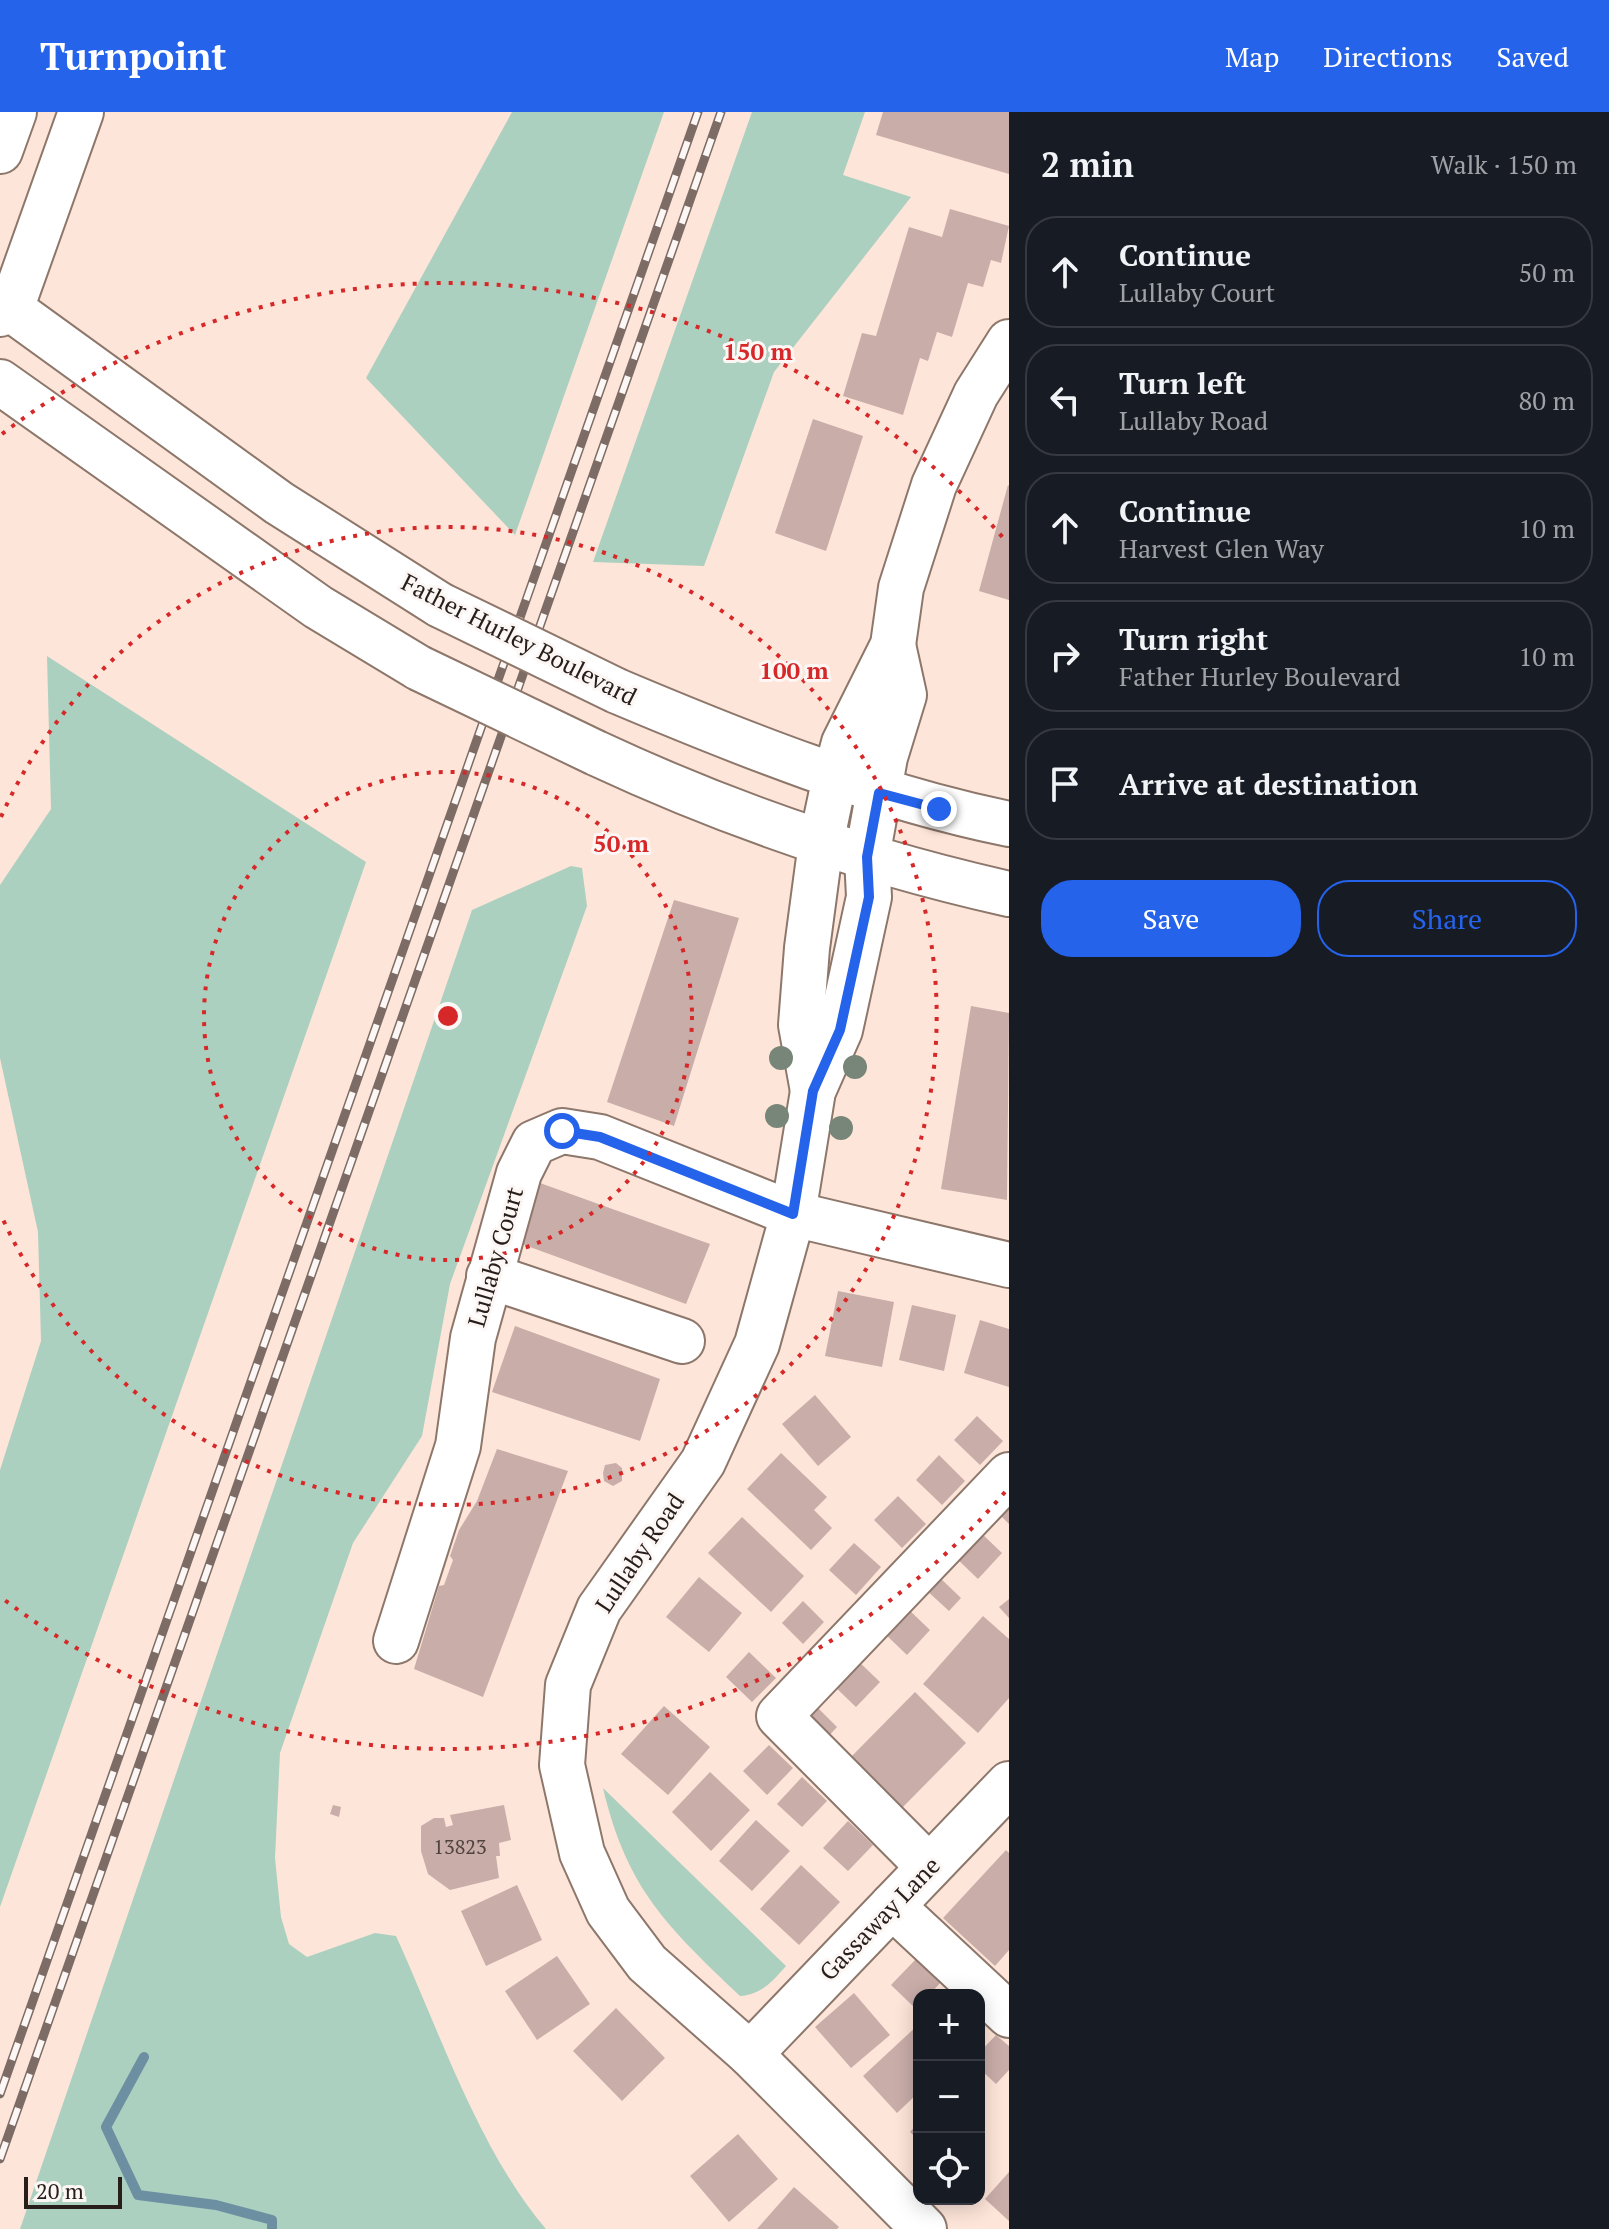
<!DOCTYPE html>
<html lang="en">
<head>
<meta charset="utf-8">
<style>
	body { margin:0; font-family:"PT Serif",serif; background:#20242c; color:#f1f3f6 }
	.controls { position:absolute; right:24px; bottom:24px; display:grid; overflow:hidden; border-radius:16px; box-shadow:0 4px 20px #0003 }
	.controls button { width:72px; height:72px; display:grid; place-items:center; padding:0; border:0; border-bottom:2px solid #363941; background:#171b24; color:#f1f3f6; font:40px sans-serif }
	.scale { position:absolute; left:24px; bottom:20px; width:98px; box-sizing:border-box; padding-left:8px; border:4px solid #271e1a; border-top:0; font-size:22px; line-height:28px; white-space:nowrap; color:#271e1a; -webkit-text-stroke:6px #fcf7f5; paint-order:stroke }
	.stop { position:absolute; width:24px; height:24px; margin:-18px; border:6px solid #2563eb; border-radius:50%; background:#fff }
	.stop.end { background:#2563eb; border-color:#fff; box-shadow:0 2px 8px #0008 }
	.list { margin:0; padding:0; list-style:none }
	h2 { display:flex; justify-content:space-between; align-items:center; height:104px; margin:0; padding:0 32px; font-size:34px }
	h2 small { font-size:26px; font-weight:400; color:#9ea1a6 }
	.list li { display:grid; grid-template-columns:52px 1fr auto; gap:24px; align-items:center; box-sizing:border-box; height:112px; margin:0 16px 16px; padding:0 16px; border:2px solid #363941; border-radius:32px }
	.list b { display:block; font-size:30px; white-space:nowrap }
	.list p { margin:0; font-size:26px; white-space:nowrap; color:#9ea1a6 }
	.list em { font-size:26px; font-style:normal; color:#9ea1a6 }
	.actions { display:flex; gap:16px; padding:24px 32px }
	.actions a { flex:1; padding:18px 0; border:2px solid #2563eb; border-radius:32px; text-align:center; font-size:28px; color:#2563eb }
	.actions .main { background:#2563eb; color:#fff }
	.icon { flex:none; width:44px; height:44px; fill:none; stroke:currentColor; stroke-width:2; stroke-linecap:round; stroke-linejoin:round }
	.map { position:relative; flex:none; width:1009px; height:2117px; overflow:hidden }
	header { display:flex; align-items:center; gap:48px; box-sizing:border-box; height:112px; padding:0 40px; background:#2563eb; color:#fff }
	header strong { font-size:38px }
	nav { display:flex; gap:44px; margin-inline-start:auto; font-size:28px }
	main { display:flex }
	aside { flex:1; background:#171b24 }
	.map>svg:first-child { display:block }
	.green { fill:#acd0bf }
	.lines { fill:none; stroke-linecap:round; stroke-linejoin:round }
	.stream { stroke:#6c90a2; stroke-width:10 }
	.building { fill:#c9ada9 }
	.minor-casing { stroke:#8d776b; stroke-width:48 }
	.major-casing { stroke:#8d776b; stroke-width:48 }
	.minor { stroke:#fff; stroke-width:44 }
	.major { stroke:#fff; stroke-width:44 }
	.rail-casing { stroke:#7c6c65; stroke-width:9 }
	.rail { stroke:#fcf7f5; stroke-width:6; stroke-dasharray:18; stroke-linecap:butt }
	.major-bridge-casing { stroke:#8d776b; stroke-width:48; stroke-linecap:butt }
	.major-bridge { stroke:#fff; stroke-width:44 }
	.tree { fill:#778678 }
	.route { stroke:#2563eb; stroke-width:10 }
	.ring { fill:none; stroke:#d62828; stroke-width:4; stroke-dasharray:4 8 }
	.labels { text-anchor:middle; stroke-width:6; stroke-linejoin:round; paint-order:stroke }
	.number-label { font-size:20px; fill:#50423e }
	.street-label { font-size:24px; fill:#271e1a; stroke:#fcf7f5 }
	.centre { fill:#d62828; stroke:#fcf7f5; stroke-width:4 }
	.ring-label { font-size:24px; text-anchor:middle; font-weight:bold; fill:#d62828; stroke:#fcf7f5; stroke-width:6; stroke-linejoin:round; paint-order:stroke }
</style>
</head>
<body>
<header>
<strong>Turnpoint</strong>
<nav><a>Map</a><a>Directions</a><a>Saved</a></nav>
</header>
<main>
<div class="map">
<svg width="1009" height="2117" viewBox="0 0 1009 2117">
	<rect width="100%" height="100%" fill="#fee5d9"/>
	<g class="green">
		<path d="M512,0H664L515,423L366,266Z"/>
		<path d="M752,0H865L843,63L911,85L774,260L704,454L593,450Z"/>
		<path d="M47,544L366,750L0,1795V1358L41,1229L38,1120L0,946V773L51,697Z"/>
		<path d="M571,754L582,756L587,794L450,1172L422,1324L353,1431L280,1641L275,1746L281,1805L289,1832L307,1845L375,1821L396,1824C439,1918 479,2039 546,2117H20L472,798Z"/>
		<path d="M603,1676L786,1854C772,1870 762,1882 740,1884C668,1815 627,1778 603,1676Z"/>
	</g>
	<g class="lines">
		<path class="stream" d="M144,1945L106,2015L138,2083L216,2093L272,2108V2117"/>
	</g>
	<g class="building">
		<path d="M883,0H1009V62L876,23Z"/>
		<path d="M950,97L1009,114L1001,151L991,148L983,175L968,171L952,225L937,220L928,249L920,246L903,303L843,284L862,221L876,224L909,115L942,125Z"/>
		<path d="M813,307L863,324L826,439L775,421Z"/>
		<path d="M1008,373L1009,374V488L979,479Z"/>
		<path d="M674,788L739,806L674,1014L607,990Z"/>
		<path d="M971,894L1009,901L1007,1088L941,1077Z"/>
		<path d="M540,1071L710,1132L686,1192L519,1131Z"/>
		<path d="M838,1179L894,1190L882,1255L825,1244Z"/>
		<path d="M912,1193L956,1203L944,1259L899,1248Z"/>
		<path d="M980,1208L1009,1217V1275L964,1261Z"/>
		<path d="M515,1214L660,1267L640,1329L492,1280Z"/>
		<path d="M815,1283L851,1325L818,1354L782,1312Z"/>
		<path d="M977,1304L1003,1329L980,1353L954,1328Z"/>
		<path d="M497,1337L568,1359L483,1585L414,1557L439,1474L444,1473L453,1448L450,1444L459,1418L477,1389Z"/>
		<path d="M781,1341L827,1385L814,1398L832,1416L811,1438L747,1377Z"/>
		<path d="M939,1343L965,1369L942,1393L916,1368Z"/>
		<path d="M616,1351L622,1356V1369L613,1374L604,1369L603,1361L605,1353Z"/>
		<path d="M898,1384L926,1412L902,1436L874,1408Z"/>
		<path d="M1009,1388V1412L997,1400Z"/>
		<path d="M742,1405L804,1464L771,1500L708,1441Z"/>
		<path d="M979,1419L1002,1441L978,1467L955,1445Z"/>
		<path d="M854,1431L881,1455L856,1483L829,1458Z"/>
		<path d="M937,1463L961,1486L949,1499L924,1476Z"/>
		<path d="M699,1465L742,1501L709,1540L666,1505Z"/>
		<path d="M1009,1487V1506L999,1495Z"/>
		<path d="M803,1489L824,1510L803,1532L782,1511Z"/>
		<path d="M906,1495L930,1518L907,1543L882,1519Z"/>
		<path d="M983,1504L1009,1527V1586L978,1621L923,1572Z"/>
		<path d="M749,1540L776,1566L752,1590L726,1565Z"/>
		<path d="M856,1547L880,1570L856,1595L832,1572Z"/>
		<path d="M915,1580L966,1631L901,1697L850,1646Z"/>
		<path d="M813,1591L837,1615L826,1627L801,1604Z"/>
		<path d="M664,1594L710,1635L668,1683L621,1642Z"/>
		<path d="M769,1633L793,1656L767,1683L743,1659Z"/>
		<path d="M710,1660L750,1698L711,1739L672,1700Z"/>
		<path d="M802,1665L827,1689L802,1715L777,1692Z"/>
		<path d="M333,1693L341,1695L339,1705L330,1702Z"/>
		<path d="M504,1693L511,1728L499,1731L500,1744H496L499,1766L450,1778L428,1762L421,1739V1714L434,1706H444L446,1715L453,1713L450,1703Z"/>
		<path d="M756,1708L790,1739L752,1779L719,1749Z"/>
		<path d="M848,1709L873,1733L848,1759L823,1736Z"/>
		<path d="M1006,1738L1009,1741V1838L995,1854L943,1806Z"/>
		<path d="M801,1753L840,1790L799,1833L760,1797Z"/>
		<path d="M517,1773L542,1828L486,1854L461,1799Z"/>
		<path d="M557,1844L590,1892L537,1928L505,1879Z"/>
		<path d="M916,1847L941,1870L929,1883H919L916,1897L891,1873Z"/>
		<path d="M854,1881L890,1923L851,1956L815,1915Z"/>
		<path d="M616,1896L665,1946L622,1989L573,1939Z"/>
		<path d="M919,1912V1980L897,2001L863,1964Z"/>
		<path d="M996,1923L1009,1934V1958L996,1972L979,1956V1941Z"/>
		<path d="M919,2010V2028L910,2020Z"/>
		<path d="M738,2022L778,2067L729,2110L690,2064Z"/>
		<path d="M1009,2060V2109L985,2087Z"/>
		<path d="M794,2075L839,2115L837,2117H757Z"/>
	</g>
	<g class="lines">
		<g class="minor-casing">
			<g id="minor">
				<path d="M0,39L14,0"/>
				<path d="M0,202L11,197L81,0"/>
				<path d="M893,533L904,583L885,645L867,745L869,785L840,918L813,979L793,1102L757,1232L703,1350L599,1497L568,1573L562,1653L582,1741L608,1799L647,1851L750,1942L924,2117"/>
				<path d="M813,979L801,913L807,836L821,731L835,665L844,631L893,533L901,476L934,373L976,282L1009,230"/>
				<path d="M489,1164L682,1229"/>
				<path d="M396,1529L458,1334L473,1226L519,1061L534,1031L562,1019L600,1025L793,1102L1009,1153"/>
				<path d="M929,1755L779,1604L1009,1363"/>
				<path d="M892,1794L1009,1903"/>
				<path d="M750,1942L1009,1672"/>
			</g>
		</g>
		<g class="major-casing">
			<g id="major">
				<path d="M0,189L279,391L440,493"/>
				<path d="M0,270L318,495L419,556"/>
				<path d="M617,579C745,633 873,684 1009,712"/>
				<path d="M596,641C729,703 866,750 1009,782"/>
			</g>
		</g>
		<use href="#minor" class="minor"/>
		<use href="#major" class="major"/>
		<g class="rail-casing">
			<g id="rail">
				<path d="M0,1982L698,0"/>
				<path d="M0,2047L721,0"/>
			</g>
		</g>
		<use href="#rail" class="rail"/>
		<g class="major-bridge-casing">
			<g id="major-bridge">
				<path d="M440,493L617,579"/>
				<path d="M419,556L596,641"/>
			</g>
		</g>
		<use href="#major-bridge" class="major-bridge"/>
	</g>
	<g class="tree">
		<circle cx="781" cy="946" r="12"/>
		<circle cx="855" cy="955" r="12"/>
		<circle cx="777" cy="1004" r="12"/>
		<circle cx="841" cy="1016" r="12"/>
	</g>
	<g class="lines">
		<path class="route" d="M562,1019L600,1025L793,1102L813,979L840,918L869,785L867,745L879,681L939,697"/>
	</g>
	<g class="ring">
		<circle cx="448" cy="904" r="244"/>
		<path d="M1 705A489 489 0 1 1 1 1103"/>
		<path d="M1005 1380A733 733 0 0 1 2 1486M2 322A733 733 0 0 1 1005 428"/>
	</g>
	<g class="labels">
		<g class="number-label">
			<text x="460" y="1742">13823</text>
		</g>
		<g class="street-label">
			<text transform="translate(519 528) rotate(27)" y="8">Father Hurley Boulevard</text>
			<text transform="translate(496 1145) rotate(-74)" y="8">Lullaby Court</text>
			<text transform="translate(640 1441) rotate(-56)" y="8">Lullaby Road</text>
			<text transform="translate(880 1807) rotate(-46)" y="8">Gassaway Lane</text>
		</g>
	</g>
	<circle cx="448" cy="904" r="12" class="centre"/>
	<g class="ring-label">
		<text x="758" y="248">150 m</text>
		<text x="794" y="567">100 m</text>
		<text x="621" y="740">50 m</text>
	</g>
</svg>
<div class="controls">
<button>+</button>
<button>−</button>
<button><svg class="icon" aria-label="locate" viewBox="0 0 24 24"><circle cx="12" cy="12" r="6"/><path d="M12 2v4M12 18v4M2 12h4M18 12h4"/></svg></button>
</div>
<div class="scale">20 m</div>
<div class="stop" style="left:562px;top:1019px"></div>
<div class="stop end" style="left:939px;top:697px"></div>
</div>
<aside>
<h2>2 min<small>Walk · 150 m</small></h2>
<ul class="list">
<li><svg class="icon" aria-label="ahead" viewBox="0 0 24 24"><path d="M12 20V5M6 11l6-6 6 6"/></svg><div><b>Continue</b><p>Lullaby Court</p></div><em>50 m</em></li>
<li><svg class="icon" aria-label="left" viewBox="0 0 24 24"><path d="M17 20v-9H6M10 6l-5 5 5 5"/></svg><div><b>Turn left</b><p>Lullaby Road</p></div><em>80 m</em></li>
<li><svg class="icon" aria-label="ahead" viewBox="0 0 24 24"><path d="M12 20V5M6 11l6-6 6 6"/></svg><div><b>Continue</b><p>Harvest Glen Way</p></div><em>10 m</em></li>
<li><svg class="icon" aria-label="right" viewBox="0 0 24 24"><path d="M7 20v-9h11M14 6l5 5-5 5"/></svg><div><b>Turn right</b><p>Father Hurley Boulevard</p></div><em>10 m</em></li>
<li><svg class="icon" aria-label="arrive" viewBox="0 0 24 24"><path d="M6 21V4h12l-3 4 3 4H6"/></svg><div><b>Arrive at destination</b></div></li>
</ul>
<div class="actions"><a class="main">Save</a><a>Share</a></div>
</aside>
</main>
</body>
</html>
